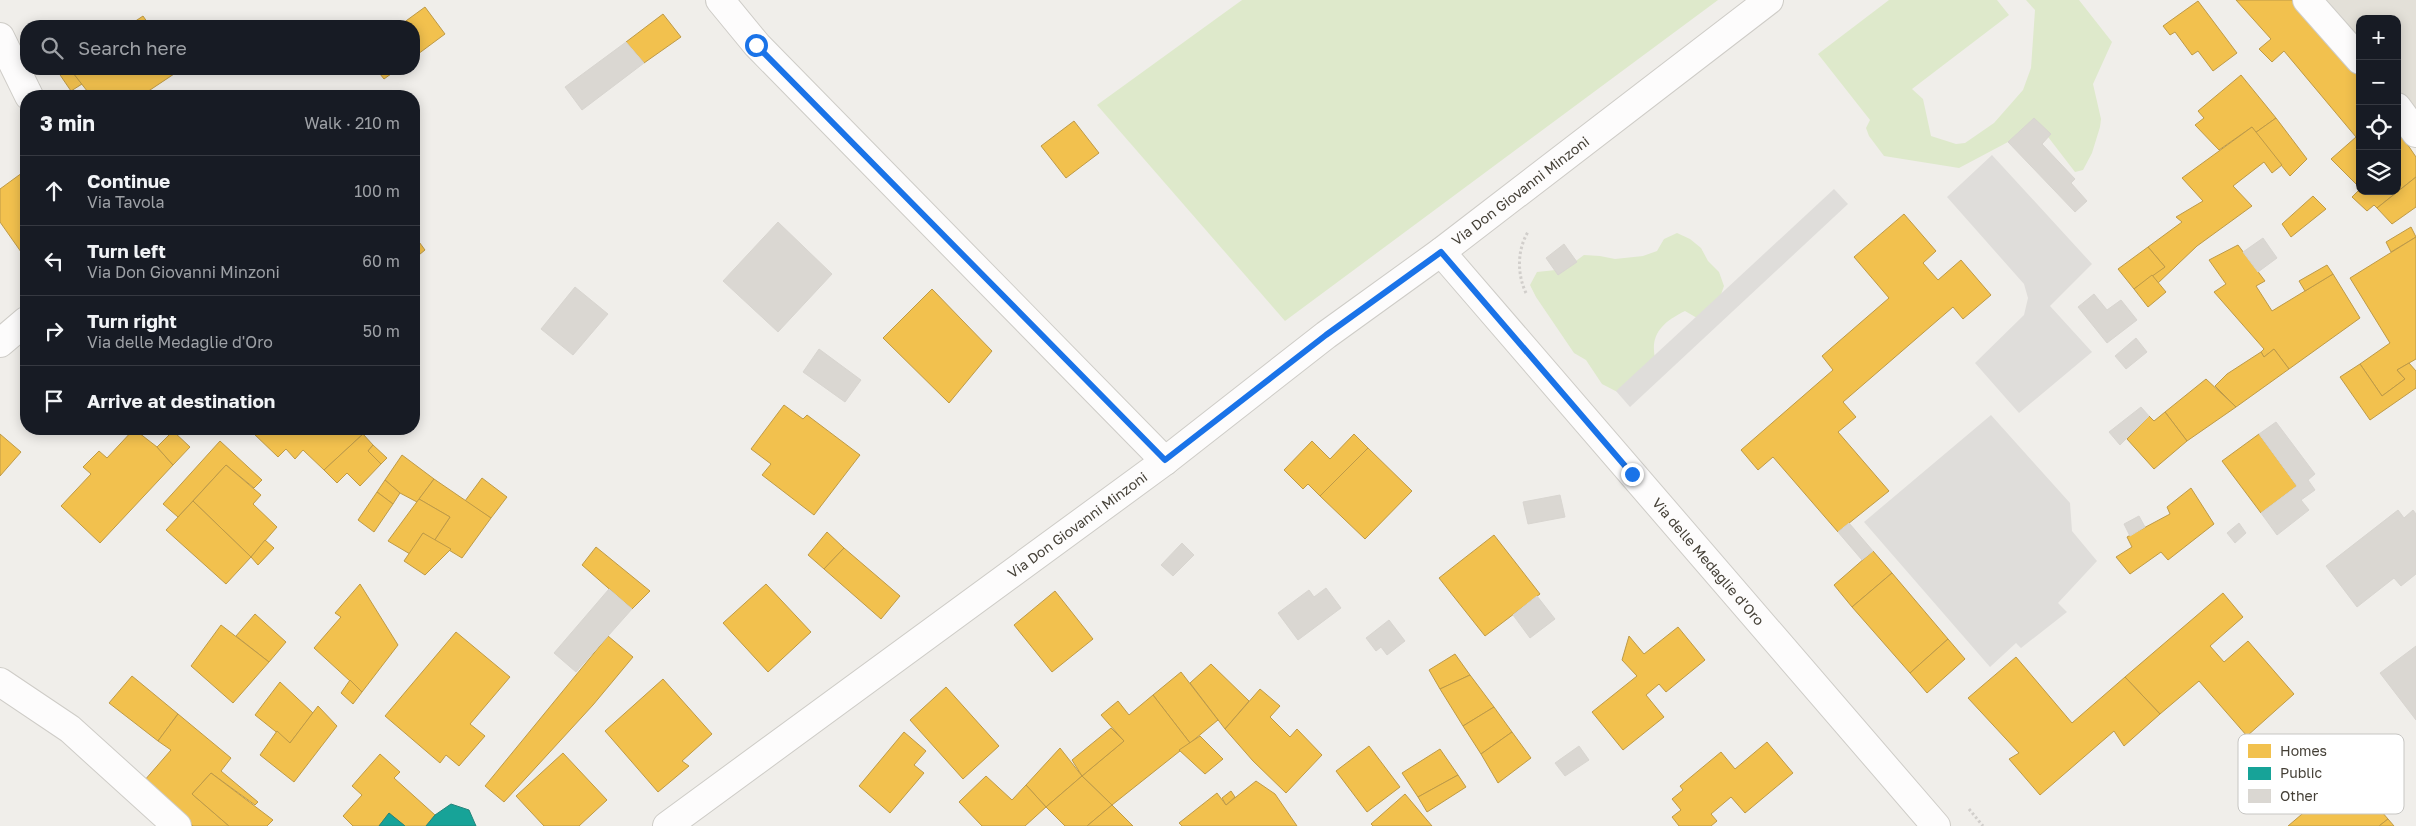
<!DOCTYPE html>
<html lang="en">
<head>
<meta charset="utf-8">
<style>
	body { margin:0; font-family:"Golos Text",sans-serif; background:#20242c; color:#f1f3f6 }
	.controls { position:absolute; right:15px; top:15px; display:grid; overflow:hidden; border-radius:10px; box-shadow:0 2px 12px #0003 }
	.controls button { width:45px; height:45px; display:grid; place-items:center; padding:0; border:0; border-bottom:1px solid #363941; background:#171b24; color:#f1f3f6; font:25px sans-serif }
	.stop { position:absolute; width:15px; height:15px; margin:-11px; border:4px solid #1a73e8; border-radius:50%; background:#fff }
	.stop.end { background:#1a73e8; border-color:#fff; box-shadow:0 1px 5px #0008 }
	.list { margin:0; padding:0; list-style:none }
	h2 { display:flex; justify-content:space-between; align-items:center; height:65px; margin:0; padding:0 20px; font-size:21px }
	h2 small { font-size:16px; font-weight:400; color:#9ea1a6 }
	.list li { display:grid; grid-template-columns:32px 1fr auto; gap:15px; align-items:center; box-sizing:border-box; height:70px; padding:0 20px; border-top:1px solid #363941 }
	.list b { display:block; font-size:19px; white-space:nowrap }
	.list p { margin:0; font-size:16px; white-space:nowrap; color:#9ea1a6 }
	.list em { font-size:16px; font-style:normal; color:#9ea1a6 }
	.icon { flex:none; width:28px; height:28px; fill:none; stroke:currentColor; stroke-width:2; stroke-linecap:round; stroke-linejoin:round }
	.map { position:relative; flex:none; width:2416px; height:826px; overflow:hidden }
	.search { position:absolute; background:#171b24; box-shadow:0 2px 12px #0003; left:20px; top:20px; width:400px; height:55px; display:flex; align-items:center; gap:12px; box-sizing:border-box; padding:0 18px; border-radius:20px; color:#9ea1a6; font-size:19px }
	.panel { position:absolute; background:#171b24; box-shadow:0 2px 12px #0003; left:20px; top:90px; width:400px; height:345px; border-radius:20px }
	.map>svg:first-child { display:block }
	.residential { fill:#e3e0d8 }
	.green { fill:#dee9cb }
	.parking { fill:#dfddda }
	.homes { fill:#f2c14e; stroke:#be9a47 }
	.public { fill:#17a398; stroke:#25857b }
	.building { fill:#dad7d2; stroke:#d8d5d0 }
	.lines { fill:none; stroke-linecap:round; stroke-linejoin:round }
	.minor-casing { stroke:#ceccc7; stroke-width:30 }
	.path { stroke:#d1cecb; stroke-width:3; stroke-dasharray:2.5 2.5; stroke-linecap:butt }
	.minor { stroke:#fdfcfc; stroke-width:28 }
	.route { stroke:#1a73e8; stroke-width:6 }
	.labels { text-anchor:middle; stroke-width:5; stroke-linejoin:round; paint-order:stroke }
	.street-label { font-size:14px; fill:#454037; stroke:#fff }
	.key { fill:#fff; stroke:#c7c6c3; stroke-width:1 }
	.key-label { font-size:14px; fill:#454037 }
</style>
</head>
<body>
<div class="map">
<svg width="2416" height="826" viewBox="0 0 2416 826">
	<rect width="100%" height="100%" fill="#f0eeea"/>
	<path class="residential" d="M2321,0H2416V116L2397,92V19H2360V43Z"/>
	<g class="green">
		<path d="M1242,0H1718L1285,321L1097,105Z"/>
		<path d="M1889,0H1997L2009,15L1912,89L1923,99L1931,136L1956,144L1965,143L1994,123L2023,90L2031,68L2035,10L2026,0H2079L2112,42L2093,84L2101,119L2100,127L2092,153L2083,170L2075,172L2045,133L2008,142L1959,168L1884,156L1869,136L1866,128L1870,120L1818,54Z"/>
		<path d="M1677,233L1690,239L1701,248L1708,261L1719,272L1724,286L1719,300L1697,318L1685,311C1659,324 1648,337 1657,366L1629,398L1602,384L1586,360L1574,353L1536,297L1530,285L1537,272L1565,269L1584,255L1600,256L1615,259L1643,256L1657,251L1664,239Z"/>
	</g>
	<g class="parking">
		<path d="M1992,155L2092,264L2050,306L2092,352L2019,413L1975,363L2024,315L2028,298L2024,284L1947,197Z"/>
		<path d="M1834,189L1848,204L1630,407L1616,391Z"/>
		<path d="M1991,415L2070,503L2072,531L2097,561L2058,603L2067,612L2021,648L2016,643L1990,667L1864,522Z"/>
	</g>
	<g class="homes">
		<path d="M2236,0H2294L2360,74V188L2331,159L2356,137L2284,51L2272,62L2259,49L2271,39Z"/>
		<path d="M2198,1L2237,53L2213,71L2198,51L2192,55L2175,32L2170,35L2163,26Z"/>
		<path d="M425,7L445,34L414,57V26H399Z"/>
		<path d="M663,14L681,37L644,63L626,42Z"/>
		<path d="M143,16L150,26H128Z"/>
		<path d="M56,69H70L82,84L71,91Z"/>
		<path d="M70,69H179L180,70L141,96H91Z"/>
		<path d="M376,69H398L384,79Z"/>
		<path d="M2241,75L2276,118L2255,133L2252,127L2219,150L2195,125L2204,118L2198,111Z"/>
		<path d="M2276,118L2307,159L2290,176L2255,133Z"/>
		<path d="M1074,121L1099,153L1066,178L1041,146Z"/>
		<path d="M2252,127L2282,165L2272,173L2264,162L2233,186L2252,206L2197,246L2157,284L2152,275L2165,267L2148,247L2182,222L2176,217L2203,201L2182,178Z"/>
		<path d="M2397,129L2416,157V177L2377,208L2374,205L2367,211L2352,197L2360,189V191H2397Z"/>
		<path d="M26,170V259L0,222V189Z"/>
		<path d="M2416,177V207L2392,224L2377,208Z"/>
		<path d="M2313,196L2326,209L2291,237L2282,224Z"/>
		<path d="M1904,214L1936,251L1923,263L1938,280L1961,260L1991,295L1963,319L1953,307L1843,402L1856,417L1838,432L1889,491L1838,532L1773,457L1758,470L1741,450L1833,370L1822,356L1889,298L1854,257Z"/>
		<path d="M2411,227L2416,237L2391,252L2386,242Z"/>
		<path d="M414,235L425,250L414,259Z"/>
		<path d="M2416,237V359L2397,370L2405,379L2382,396L2360,364L2390,343L2350,278Z"/>
		<path d="M2238,245L2265,281L2256,286L2272,311L2333,274L2360,318L2289,369L2274,349L2264,357L2261,352L2264,349L2214,292L2226,284L2209,260Z"/>
		<path d="M2148,247L2165,267L2134,289L2118,269Z"/>
		<path d="M2327,265L2333,274L2305,291L2299,281Z"/>
		<path d="M2152,275L2166,292L2148,307L2134,289Z"/>
		<path d="M932,289L992,351L949,403L883,338Z"/>
		<path d="M2274,349L2289,369L2236,407L2215,386L2227,374L2261,352L2264,357Z"/>
		<path d="M2409,363L2416,371V388L2370,420L2340,377L2360,364L2382,396L2405,379L2397,370Z"/>
		<path d="M2206,379L2236,407L2187,441L2165,412Z"/>
		<path d="M784,405L803,419L807,415L860,455L814,515L762,475L771,464L751,449Z"/>
		<path d="M2165,412L2187,441L2154,469L2127,439L2149,416L2154,421Z"/>
		<path d="M134,429L157,447L173,465L100,543L61,506L91,474L83,467L99,451L107,458Z"/>
		<path d="M255,429H357L363,434L324,470L303,450L295,459L286,449L278,457L252,432Z"/>
		<path d="M173,431L190,447L173,465L157,447Z"/>
		<path d="M0,434L21,452L0,476Z"/>
		<path d="M363,434L373,445L368,451L381,464L360,486L347,473L337,483L324,470Z"/>
		<path d="M1354,434L1368,448L1320,496L1308,484L1303,489L1284,470L1312,441L1330,459Z"/>
		<path d="M2259,434L2297,486L2261,513L2222,461Z"/>
		<path d="M220,441L262,480L254,488L226,465L178,517L163,504Z"/>
		<path d="M373,445L387,458L381,464L368,451Z"/>
		<path d="M1368,448L1412,491L1365,539L1320,496Z"/>
		<path d="M402,455L434,479L417,502L400,493L385,480Z"/>
		<path d="M226,465L261,495L253,504L277,527L251,557L193,501Z"/>
		<path d="M482,478L507,497L491,518L465,501Z"/>
		<path d="M434,479L491,518L462,558L434,541L450,517L419,499Z"/>
		<path d="M385,480L400,493L393,504L377,492Z"/>
		<path d="M2191,488L2214,524L2168,560L2161,552L2130,574L2116,557L2132,547L2127,537L2170,514L2167,507Z"/>
		<path d="M377,492L393,504L374,532L358,520Z"/>
		<path d="M419,499L450,517L434,541L423,533L410,554L388,541Z"/>
		<path d="M193,501L251,557L226,584L166,530Z"/>
		<path d="M827,532L844,548L824,569L808,555Z"/>
		<path d="M423,533L451,549L425,575L404,561Z"/>
		<path d="M1494,535L1540,594L1485,636L1439,578Z"/>
		<path d="M265,540L274,548L258,565L251,557Z"/>
		<path d="M596,547L650,591L632,609L582,565Z"/>
		<path d="M844,548L900,596L881,619L824,569Z"/>
		<path d="M1873,551L1892,573L1852,607L1834,585Z"/>
		<path d="M1892,573L1948,639L1910,673L1852,607Z"/>
		<path d="M360,584L398,645L362,692L314,648L341,617L335,613Z"/>
		<path d="M766,584L811,632L768,672L723,623Z"/>
		<path d="M1055,591L1093,639L1052,672L1014,625Z"/>
		<path d="M2223,593L2243,617L2210,646L2224,662L2248,641L2294,694L2247,736L2199,681L2160,714L2125,677Z"/>
		<path d="M255,614L286,642L269,662L236,636Z"/>
		<path d="M221,625L269,662L233,703L191,666Z"/>
		<path d="M1678,627L1705,660L1666,692L1659,684L1646,695L1664,717L1623,750L1592,712L1637,676L1622,660L1629,636L1644,654Z"/>
		<path d="M456,632L510,677L470,724L485,736L459,766L446,755L440,763L385,716Z"/>
		<path d="M608,636L633,657L593,705L504,802L485,786Z"/>
		<path d="M1948,639L1965,659L1927,693L1910,673Z"/>
		<path d="M1455,654L1470,675L1440,689L1429,670Z"/>
		<path d="M2016,657L2072,723L2125,677L2160,714L2124,746L2114,731L2040,795L2009,759L2019,753L1968,698Z"/>
		<path d="M1211,664L1249,701L1225,729L1190,683Z"/>
		<path d="M1181,672L1218,720L1190,743L1153,695Z"/>
		<path d="M1470,675L1494,707L1463,726L1440,689Z"/>
		<path d="M132,676L178,714L158,741L109,703Z"/>
		<path d="M663,679L712,734L682,761L689,766L658,792L605,731Z"/>
		<path d="M350,680L362,692L353,704L341,693Z"/>
		<path d="M280,682L313,713L290,743L255,715Z"/>
		<path d="M946,687L999,746L963,779L910,720Z"/>
		<path d="M1260,689L1280,706L1270,717L1290,737L1297,729L1322,755L1286,793L1253,761L1225,729Z"/>
		<path d="M1153,695L1190,743L1112,805L1082,776L1124,741L1101,715L1118,701L1129,715Z"/>
		<path d="M318,706L337,726L294,782L260,755L277,731L290,743Z"/>
		<path d="M1494,707L1512,732L1481,754L1463,726Z"/>
		<path d="M178,714L231,758L221,771L258,802L255,805L211,773L192,794L229,826H193L144,781L171,750L158,741Z"/>
		<path d="M1111,728L1124,741L1082,776L1072,760Z"/>
		<path d="M904,732L926,751L914,765L924,773L890,813L859,786Z"/>
		<path d="M1512,732L1531,758L1498,783L1481,754Z"/>
		<path d="M1200,736L1223,759L1205,774L1179,750Z"/>
		<path d="M1767,742L1793,773L1745,813L1731,797L1711,814L1717,821L1711,826H1679L1672,817L1681,810L1672,799L1683,790L1680,786L1721,752L1735,769Z"/>
		<path d="M1369,746L1400,787L1367,812L1336,771Z"/>
		<path d="M1060,748L1082,776L1046,807L1026,785Z"/>
		<path d="M1440,749L1458,775L1418,797L1402,773Z"/>
		<path d="M563,753L607,800L579,826H544L516,796Z"/>
		<path d="M380,754L400,772L394,778L435,815L426,826H405L389,813L379,826H353L343,816L362,795L352,786Z"/>
		<path d="M211,773L273,820L267,826H229L192,794Z"/>
		<path d="M2349,774L2388,819L2379,826H2288Z"/>
		<path d="M1458,775L1466,787L1427,812L1418,797Z"/>
		<path d="M986,776L1012,800L1026,785L1046,807L1025,826H982L959,802Z"/>
		<path d="M1082,776L1112,805L1087,826H1065L1046,807Z"/>
		<path d="M1256,781L1275,794L1297,826H1182L1179,823L1217,793L1226,805Z"/>
		<path d="M1231,791L1235,797L1226,805L1222,798Z"/>
		<path d="M1405,794L1432,826H1373L1371,824Z"/>
		<path d="M1112,805L1133,826H1087Z"/>
		<path d="M2388,819L2394,826H2379Z"/>
	</g>
	<g class="public">
		<path d="M451,804L469,810L476,826H426L435,815Z"/>
		<path d="M389,813L405,826H379Z"/>
	</g>
	<g class="building">
		<path d="M626,42L644,63L582,110L565,87Z"/>
		<path d="M2034,118L2051,134L2042,144L2075,179L2071,183L2087,201L2075,212L2008,142Z"/>
		<path d="M778,222L832,274L778,332L723,281Z"/>
		<path d="M2263,238L2277,258L2258,272L2243,252Z"/>
		<path d="M1564,244L1577,262L1558,275L1546,258Z"/>
		<path d="M575,287L608,314L573,355L541,329Z"/>
		<path d="M2094,294L2107,310L2121,300L2137,320L2107,343L2078,307Z"/>
		<path d="M2136,338L2147,352L2126,369L2115,356Z"/>
		<path d="M819,349L861,380L845,402L803,372Z"/>
		<path d="M2141,407L2149,416L2120,445L2109,432Z"/>
		<path d="M2276,422L2315,474L2308,480L2315,490L2301,500L2309,510L2277,535L2261,513L2297,486L2259,434Z"/>
		<path d="M1560,495L1565,517L1528,524L1523,502Z"/>
		<path d="M2398,510L2404,518L2413,510L2416,514V574L2401,586L2394,578L2357,607L2326,566Z"/>
		<path d="M2139,516L2145,527L2130,536L2124,524Z"/>
		<path d="M1849,523L1873,551L1862,560L1838,532Z"/>
		<path d="M2239,523L2246,533L2235,543L2227,533Z"/>
		<path d="M1182,543L1194,555L1173,576L1161,565Z"/>
		<path d="M1326,588L1341,608L1298,640L1278,613L1309,590L1314,597Z"/>
		<path d="M609,589L632,609L576,672L554,653Z"/>
		<path d="M1537,596L1555,619L1530,638L1513,615Z"/>
		<path d="M1389,620L1405,641L1387,655L1381,647L1376,651L1366,638Z"/>
		<path d="M2416,646V720L2380,673Z"/>
		<path d="M1579,746L1589,760L1565,776L1555,763Z"/>
	</g>
	<g class="lines">
		<g class="minor-casing">
			<g id="minor">
				<path d="M720,0L757,45L1165,461"/>
				<path d="M2307,0L2360,60"/>
				<path d="M0,37L29,96"/>
				<path d="M2397,107L2416,133"/>
				<path id="s1" d="M1441,252L1936,826"/>
				<path d="M0,343L26,321"/>
				<path d="M0,682L70,729L177,826"/>
				<path id="s2" d="M667,826L1165,461L1326,335L1441,252L1769,0"/>
			</g>
		</g>
		<g class="path">
			<path d="M1526,293C1517,274 1517,250 1528,232"/>
			<path d="M1969,809L1983,826"/>
		</g>
		<use href="#minor" class="minor"/>
	</g>
	<g class="lines">
		<path class="route" d="M756,45L1165,460L1326,335L1441,252L1632,474"/>
	</g>
	<g class="labels">
		<g class="street-label">
			<text dy="5" stroke="none"><textPath href="#s2" startOffset="1064">Via Don Giovanni Minzoni</textPath></text>
			<text dy="5" stroke="none"><textPath href="#s2" startOffset="509">Via Don Giovanni Minzoni</textPath></text>
			<text dy="5" stroke="none"><textPath href="#s1" startOffset="409">Via delle Medaglie d'Oro</textPath></text>
		</g>
	</g>
	<rect x="2238" y="734" width="166" height="80" rx="8" class="key"/>
	<rect x="2248" y="744" width="23" height="14" fill="#f2c14e"/>
	<rect x="2248" y="767" width="23" height="13" fill="#17a398"/>
	<rect x="2248" y="789" width="23" height="14" fill="#dad7d2"/>
	<g class="key-label">
		<text x="2280" y="756">Homes</text>
		<text x="2280" y="778">Public</text>
		<text x="2280" y="801">Other</text>
	</g>
</svg>
<div class="controls">
<button>+</button>
<button>−</button>
<button><svg class="icon" aria-label="locate" viewBox="0 0 24 24"><circle cx="12" cy="12" r="6"/><path d="M12 2v4M12 18v4M2 12h4M18 12h4"/></svg></button>
<button><svg class="icon" aria-label="layers" viewBox="0 0 24 24"><path d="M12 4l9 5-9 5-9-5zM3 14l9 5 9-5"/></svg></button>
</div>
<div class="stop" style="left:756px;top:45px"></div>
<div class="stop end" style="left:1632px;top:474px"></div>
<div class="search"><svg class="icon" aria-label="search" viewBox="0 0 24 24"><circle cx="10" cy="10" r="6"/><path d="M15 15l6 6"/></svg>Search here</div>
<section class="panel">
<h2>3 min<small>Walk · 210 m</small></h2>
<ul class="list">
<li><svg class="icon" aria-label="ahead" viewBox="0 0 24 24"><path d="M12 20V5M6 11l6-6 6 6"/></svg><div><b>Continue</b><p>Via Tavola</p></div><em>100 m</em></li>
<li><svg class="icon" aria-label="left" viewBox="0 0 24 24"><path d="M17 20v-9H6M10 6l-5 5 5 5"/></svg><div><b>Turn left</b><p>Via Don Giovanni Minzoni</p></div><em>60 m</em></li>
<li><svg class="icon" aria-label="right" viewBox="0 0 24 24"><path d="M7 20v-9h11M14 6l5 5-5 5"/></svg><div><b>Turn right</b><p>Via delle Medaglie d'Oro</p></div><em>50 m</em></li>
<li><svg class="icon" aria-label="arrive" viewBox="0 0 24 24"><path d="M6 21V4h12l-3 4 3 4H6"/></svg><div><b>Arrive at destination</b></div></li>
</ul>
</section>
</div>
</body>
</html>
